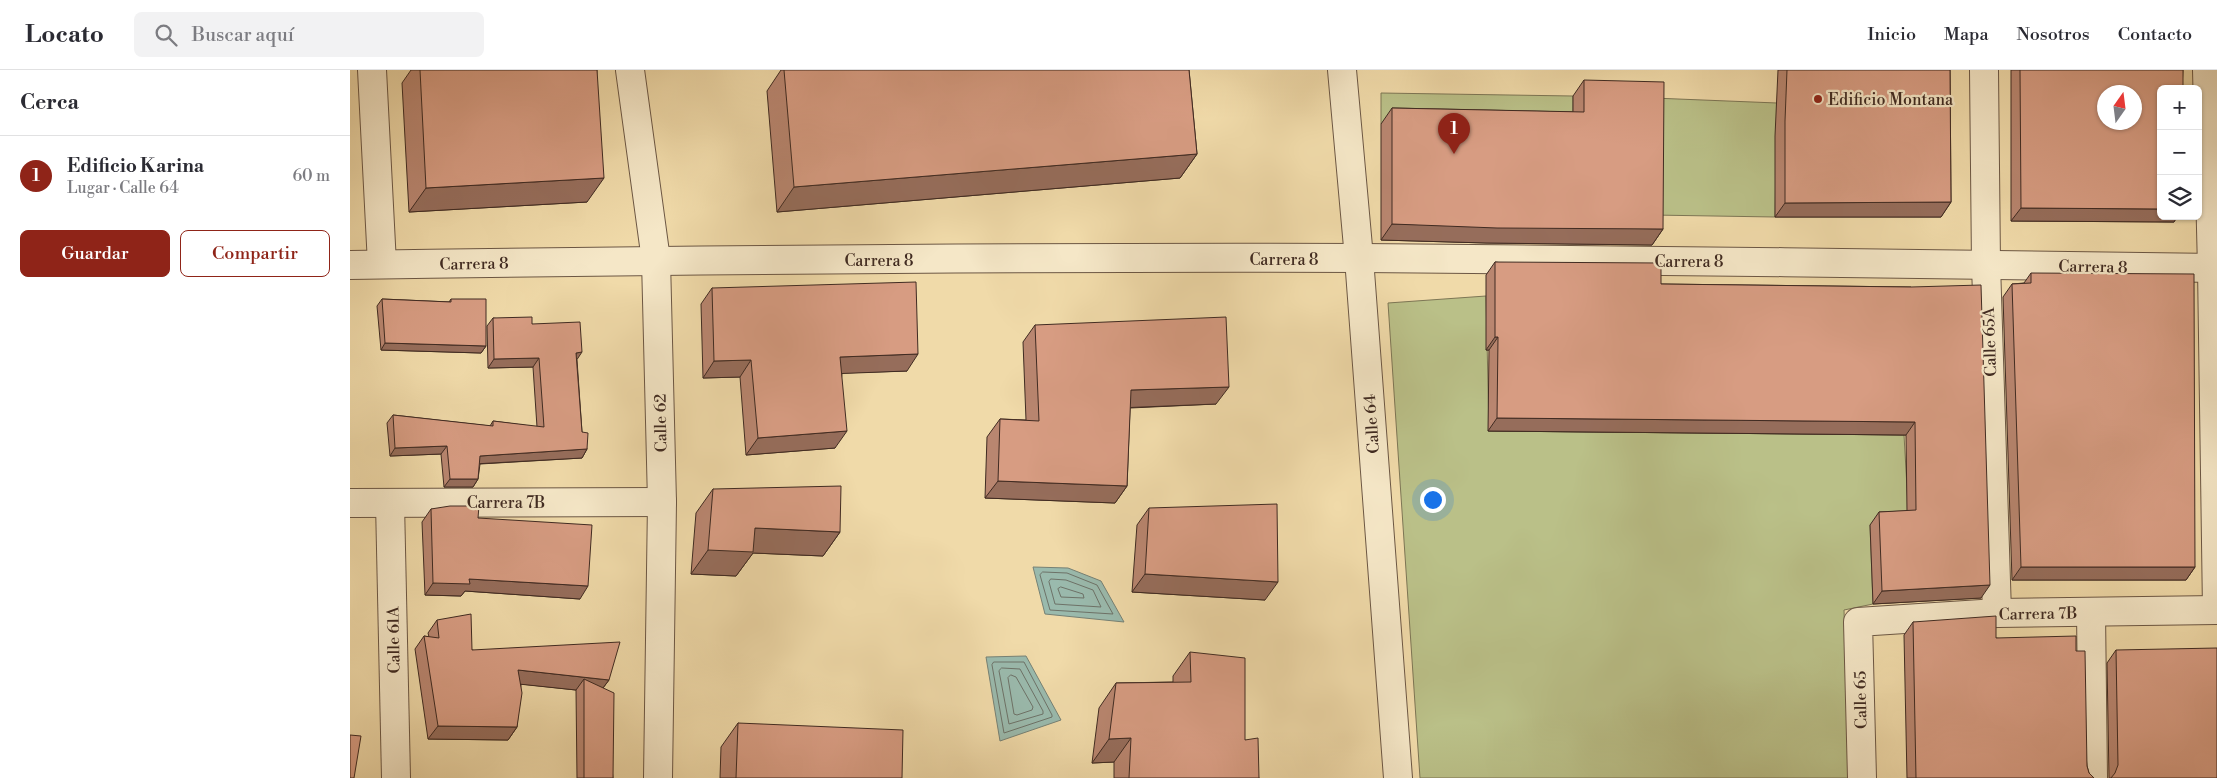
<!DOCTYPE html>
<html lang="es">
<head>
<meta charset="utf-8">
<style>
	body { margin:0; font-family:"Libre Bodoni",serif; background:#f2f2f3; color:#2b2b33 }
	.controls { position:absolute; right:15px; top:15px; display:grid; overflow:hidden; border-radius:8px; box-shadow:0 1px 4px #0004 }
	.controls button { width:45px; height:45px; display:grid; place-items:center; padding:0; border:0; border-bottom:1px solid #e1e1e2; background:#fff; color:#2b2b33; font:25px sans-serif }
	.compass { position:absolute; left:1747px; top:15px; width:45px; height:45px; border-radius:50%; background:#fff; box-shadow:0 1px 4px #0004; rotate:14deg }
	.you { position:absolute; left:1082px; top:429px; width:18px; height:18px; margin:-12px; border:4px solid #fff; border-radius:50%; background:#1a73e8; box-shadow:0 0 0 8px #1a73e833 }
	.badge { display:grid; place-items:center; width:32px; height:32px; border-radius:50%; background:#8f2418; color:#fff; font-size:16px; font-weight:700 }
	.pin { position:absolute; translate:-50% -41px; filter:drop-shadow(0 1px 2px #0008) }
	.pin::after { content:''; position:absolute; top:26px; width:18px; height:15px; background:inherit; clip-path:polygon(0 0,100% 0,50% 100%) }
	.list { margin:0; padding:0; list-style:none }
	h2 { display:flex; justify-content:space-between; align-items:center; height:65px; margin:0; padding:0 20px; font-size:21px }
	h2 small { font-size:16px; font-weight:400; color:#7c7c81 }
	.list li { display:grid; grid-template-columns:32px 1fr auto; gap:15px; align-items:center; box-sizing:border-box; height:80px; padding:0 20px; border-top:1px solid #e1e1e2 }
	.list b { display:block; font-size:19px; white-space:nowrap }
	.list p { margin:0; font-size:16px; white-space:nowrap; color:#7c7c81 }
	.list em { font-size:16px; font-style:normal; color:#7c7c81 }
	.actions { display:flex; gap:10px; padding:15px 20px }
	.actions a { flex:1; padding:11px 0; border:1px solid #8f2418; border-radius:8px; text-align:center; font-size:18px; color:#8f2418 }
	.actions .main { background:#8f2418; color:#fff }
	.icon { flex:none; width:28px; height:28px; fill:none; stroke:currentColor; stroke-width:2; stroke-linecap:round; stroke-linejoin:round }
	.map { position:relative; flex:none; width:1867px; height:708px; overflow:hidden }
	header { display:flex; align-items:center; gap:30px; box-sizing:border-box; height:70px; padding:0 25px; background:#fff; border-bottom:1px solid #e1e1e2 }
	header strong { font-size:24px }
	nav { display:flex; gap:28px; margin-inline-start:auto; font-size:18px }
	.search { width:350px; height:45px; background:#f2f2f3; display:flex; align-items:center; gap:12px; box-sizing:border-box; padding:0 18px; border-radius:8px; color:#7c7c81; font-size:19px }
	main { display:flex }
	aside { flex:1; background:#fff }
	.map>svg:first-child { display:block }
	.green { fill:#bac088; stroke:#7d7655 }
	.water { fill:#9abaad; stroke:#768175 }
	.lines { fill:none; stroke-linecap:round; stroke-linejoin:round }
	.shore { stroke:#6d7268; stroke-width:1 }
	.minor-casing { stroke:#6c5744; stroke-width:30 }
	.minor { stroke:#f5e7c7; stroke-width:28 }
	.wall { fill:#b98670; stroke:#402b22 }
	.shaded-wall { fill:#966d5b; stroke:#402b22 }
	.building { fill:#d79c82; stroke:#402b22; fill-rule:evenodd }
	.poi-dot { fill:#8f2418; stroke:#f5e7c7; stroke-width:2 }
	.labels { text-anchor:middle; stroke-width:4.5; stroke-linejoin:round; paint-order:stroke }
	.poi-label { font-size:16px; fill:#402b22; stroke:#f5e7c7; text-anchor:start }
	.street-label { font-size:16px; fill:#402b22; stroke:#f5e7c7 }
</style>
</head>
<body>
<header>
<strong>Locato</strong>
<div class="search"><svg class="icon" aria-label="search" viewBox="0 0 24 24"><circle cx="10" cy="10" r="6"/><path d="M15 15l6 6"/></svg>Buscar aquí</div>
<nav><a>Inicio</a><a>Mapa</a><a>Nosotros</a><a>Contacto</a></nav>
</header>
<main>
<aside>
<h2>Cerca<small></small></h2>
<ul class="list">
<li><span class="badge">1</span><div><b>Edificio Karina</b><p>Lugar · Calle 64</p></div><em>60 m</em></li>
</ul>
<div class="actions"><a class="main">Guardar</a><a>Compartir</a></div>
</aside>
<div class="map">
<svg width="1867" height="708" viewBox="0 0 1867 708">
	<rect width="100%" height="100%" fill="#f0daa9"/>
	<filter id="stains"><feTurbulence type="fractalNoise" baseFrequency=".004" numOctaves="4"/><feColorMatrix values="0 0 0 0 .2 0 0 0 0 .09 0 0 0 0 .02 0 0 0 .5 -.17"/></filter>
	<radialGradient id="worn" r=".72"><stop offset=".6" stop-color="#630" stop-opacity="0"/><stop offset="1" stop-color="#630" stop-opacity=".3"/></radialGradient>
	<g class="green">
		<path d="M1031,23L1223,26L1222,172L1031,54Z"/>
		<path d="M1303,28L1427,33L1425,147L1302,145Z"/>
		<path d="M1136,226L1139,361L1554,365L1559,453L1520,455L1523,534L1494,540L1499,708H1070L1038,233Z"/>
	</g>
	<g class="water">
		<path d="M683,497L718,498L751,511L774,552L695,544Z"/>
		<path d="M676,586L711,650L650,671L636,587Z"/>
	</g>
	<g class="lines">
		<g class="shore">
			<path d="M693,502L717,503L747,515L763,544L700,540L690,505Z"/>
			<path d="M701,509L716,510L743,520L751,537L705,534L699,512Z"/>
			<path d="M711,517L733,524L734,528L711,527L708,519Z"/>
			<path d="M644,592H674L702,645V647L654,663L642,595Z"/>
			<path d="M652,598L670,599L693,641V644L659,654L649,601Z"/>
			<path d="M661,605L666,607L683,637L682,640L667,645L664,644L658,608Z"/>
		</g>
		<g class="minor-casing">
			<g id="minor">
				<path d="M22,0L32,194"/>
				<path d="M280,0L306,190L312,432L308,708"/>
				<path d="M992,0L1009,188L1048,708"/>
				<path d="M1634,0L1636,194L1647,543"/>
				<path d="M1857,0L1862,198L1867,540"/>
				<path d="M0,195C338,190 676,187 1013,188C1298,190 1582,194 1867,198"/>
				<path d="M0,433L312,432"/>
				<path d="M40,433L46,708"/>
				<path d="M1741,542L1743,708"/>
				<path d="M1512,708L1508,552L1647,543L1867,540"/>
			</g>
		</g>
		<use href="#minor" class="minor"/>
	</g>
	<g class="wall">
		<path d="M61,0H247L237,132L59,142L52,13Z"/>
		<path d="M431,0H839L847,84L830,108L427,142L417,21Z"/>
		<path d="M1428,0H1600L1601,132L1591,147H1425V66Z"/>
		<path d="M1661,0H1833L1824,152L1661,151Z"/>
		<path d="M1234,10L1313,159L1302,175L1136,173L1031,170V54L1042,38L1223,42V26Z"/>
		<path d="M1145,192L1311,214L1561,217L1631,528L1523,534L1520,455L1529,442L1557,441L1556,365L1138,361L1139,280H1136V205Z"/>
		<path d="M1681,203L1845,497L1836,510H1662L1653,227L1662,214L1674,213Z"/>
		<path d="M362,218L557,301L492,303L485,378L396,385L390,307L353,308L351,234Z"/>
		<path d="M32,229L99,232L101,229L136,276L131,283L31,280L27,236Z"/>
		<path d="M143,248L182,254L227,290L232,362L237,379L232,388L130,394L128,409L123,417H94L91,384L40,386L37,353L43,345L140,356L143,351L187,357L183,297L138,298L137,256Z"/>
		<path d="M685,255L866,334L780,338L777,416L765,433L635,428L637,367L650,349L676,350L673,272Z"/>
		<path d="M363,419L490,462L473,486L403,483L386,506L341,504L346,443Z"/>
		<path d="M799,438L915,530L782,522L787,455Z"/>
		<path d="M81,439L128,448L230,529L115,521L111,526L75,525L72,452Z"/>
		<path d="M87,550L122,580L259,610L253,618L263,708H227L226,620L171,614L167,657L158,670L78,669L65,579L74,566L79,567L78,563Z"/>
		<path d="M1563,552L1646,568L1726,581L1737,696L1739,703L1744,708H1557L1554,565Z"/>
		<path d="M1766,580L1867,708H1759L1757,593Z"/>
		<path d="M840,582L895,670L909,708H764V692L742,693L749,638L766,613L823,612V606Z"/>
		<path d="M388,653L552,708H370L371,677Z"/>
	</g>
	<g class="shaded-wall">
		<path d="M847,84L830,108L427,142L444,117Z"/>
		<path d="M254,108L237,132L59,142L76,118Z"/>
		<path d="M1601,132L1591,147H1425L1435,133Z"/>
		<path d="M1671,138L1811,139V146H1828L1824,152L1661,151Z"/>
		<path d="M1042,154L1313,159L1302,175L1136,173L1031,170Z"/>
		<path d="M1145,267H1148L1139,280H1136Z"/>
		<path d="M35,273L136,276L131,283L31,280Z"/>
		<path d="M232,282L226,291V283Z"/>
		<path d="M568,284L557,301L479,304L490,287Z"/>
		<path d="M189,288L183,297L138,298L144,289Z"/>
		<path d="M401,290L390,307L353,308L364,291Z"/>
		<path d="M879,317L866,334L768,338L781,320Z"/>
		<path d="M1147,348L1565,352L1556,365L1138,361Z"/>
		<path d="M497,361L485,378L396,385L408,368Z"/>
		<path d="M97,376L91,384L40,386L45,378Z"/>
		<path d="M237,379L232,388L124,394L130,386Z"/>
		<path d="M100,409H128L123,417H94Z"/>
		<path d="M648,411L777,416L765,433L635,428Z"/>
		<path d="M405,458L490,462L473,486L403,483L386,506L341,504L358,480Z"/>
		<path d="M1671,497H1845L1836,510H1662Z"/>
		<path d="M795,504L928,512L915,530L782,522Z"/>
		<path d="M119,509L238,516L230,529L115,521L111,526L75,525L83,513Z"/>
		<path d="M1640,515L1631,528L1523,534L1532,521Z"/>
		<path d="M168,600L259,610L249,623L234,609L226,620L159,613Z"/>
		<path d="M88,656L167,657L158,670L78,669Z"/>
		<path d="M781,668L764,692L742,693L759,669Z"/>
	</g>
	<g class="building">
		<path d="M70,0H247L254,108L76,118Z"/>
		<path d="M434,0H839L847,84L444,117Z"/>
		<path d="M1437,0H1600L1601,132L1435,133V51Z"/>
		<path d="M1670,0H1833V19H1811V139L1671,138ZM1754,22H1784V52H1754Z"/>
		<path d="M1234,10L1314,12L1313,159L1147,158L1042,154V38L1234,42Z"/>
		<path d="M1145,192L1311,193V214L1561,217L1631,215L1640,515L1532,521L1529,442L1566,440L1565,352L1147,348L1148,267H1145Z"/>
		<path d="M1681,203L1844,204L1845,497H1671L1662,214L1681,213Z"/>
		<path d="M566,212L568,284L490,287L497,361L408,368L401,290L364,291L362,218Z"/>
		<path d="M32,229L101,232V229H136V276L35,273Z"/>
		<path d="M182,247V254L230,252L232,282L226,283L232,362L238,363L237,379L130,386L128,409H100L97,376L45,378L43,345L143,356V351L194,357L189,288L144,289L143,248Z"/>
		<path d="M876,247L879,317L781,320L777,416L648,411L650,349L689,351L685,255Z"/>
		<path d="M491,416L490,462L405,458L403,482L358,480L363,419Z"/>
		<path d="M927,434L928,512L795,504L799,438Z"/>
		<path d="M100,436H129L128,448L242,455L238,516L119,509L120,514L83,513L81,439Z"/>
		<path d="M121,544L122,580L270,572L259,610L168,600L172,623L167,657L88,656L74,566L89,568L87,550Z"/>
		<path d="M1646,546V568L1726,566V581H1735L1737,696L1739,703L1744,708H1566L1563,552Z"/>
		<path d="M1867,578V708H1761L1765,703L1768,695L1766,580Z"/>
		<path d="M840,582L895,588V670L908,668L909,708H779L781,668L759,669L766,613L841,612Z"/>
		<path d="M234,609L264,623L263,708H234Z"/>
		<path d="M388,653L553,660L552,708H386Z"/>
		<path d="M0,665L11,666L4,708H0Z"/>
	</g>
	<circle class="poi-dot" cx="1468" cy="29" r="5"/>
	<g class="labels">
		<g class="poi-label">
			<text x="1478" y="35">Edificio Montana</text>
		</g>
		<g class="street-label">
			<text x="934" y="195">Carrera 8</text>
			<text x="529" y="196">Carrera 8</text>
			<text x="1339" y="197">Carrera 8</text>
			<text transform="translate(124 193) rotate(-1)" y="6">Carrera 8</text>
			<text transform="translate(1743 196) rotate(1)" y="6">Carrera 8</text>
			<text transform="translate(1639 272) rotate(-92)" y="6">Calle 65A</text>
			<text transform="translate(310 353) rotate(-91)" y="6">Calle 62</text>
			<text transform="translate(1021 354) rotate(-94)" y="6">Calle 64</text>
			<text x="156" y="438">Carrera 7B</text>
			<text transform="translate(1688 543) rotate(-1)" y="6">Carrera 7B</text>
			<text transform="translate(43 570) rotate(-91)" y="6">Calle 61A</text>
			<text transform="translate(1510 630) rotate(-91)" y="6">Calle 65</text>
		</g>
	</g>
	<rect width="100%" height="100%" filter="url(#stains)"/>
	<rect width="100%" height="100%" fill="url(#worn)"/>
</svg>
<div class="controls">
<button>+</button>
<button>−</button>
<button><svg class="icon" aria-label="layers" viewBox="0 0 24 24"><path d="M12 4l9 5-9 5-9-5zM3 14l9 5 9-5"/></svg></button>
</div>
<svg class="compass" viewBox="-18 -18 36 36"><path d="M0-13l5 13h-10z" fill="#e53935"/><path d="M0 13l5-13h-10z" fill="#7c7c81"/></svg>
<div class="you"></div>
<div class="pin badge" style="left:1104px;top:84px">1</div>
</div>
</main>
</body>
</html>
